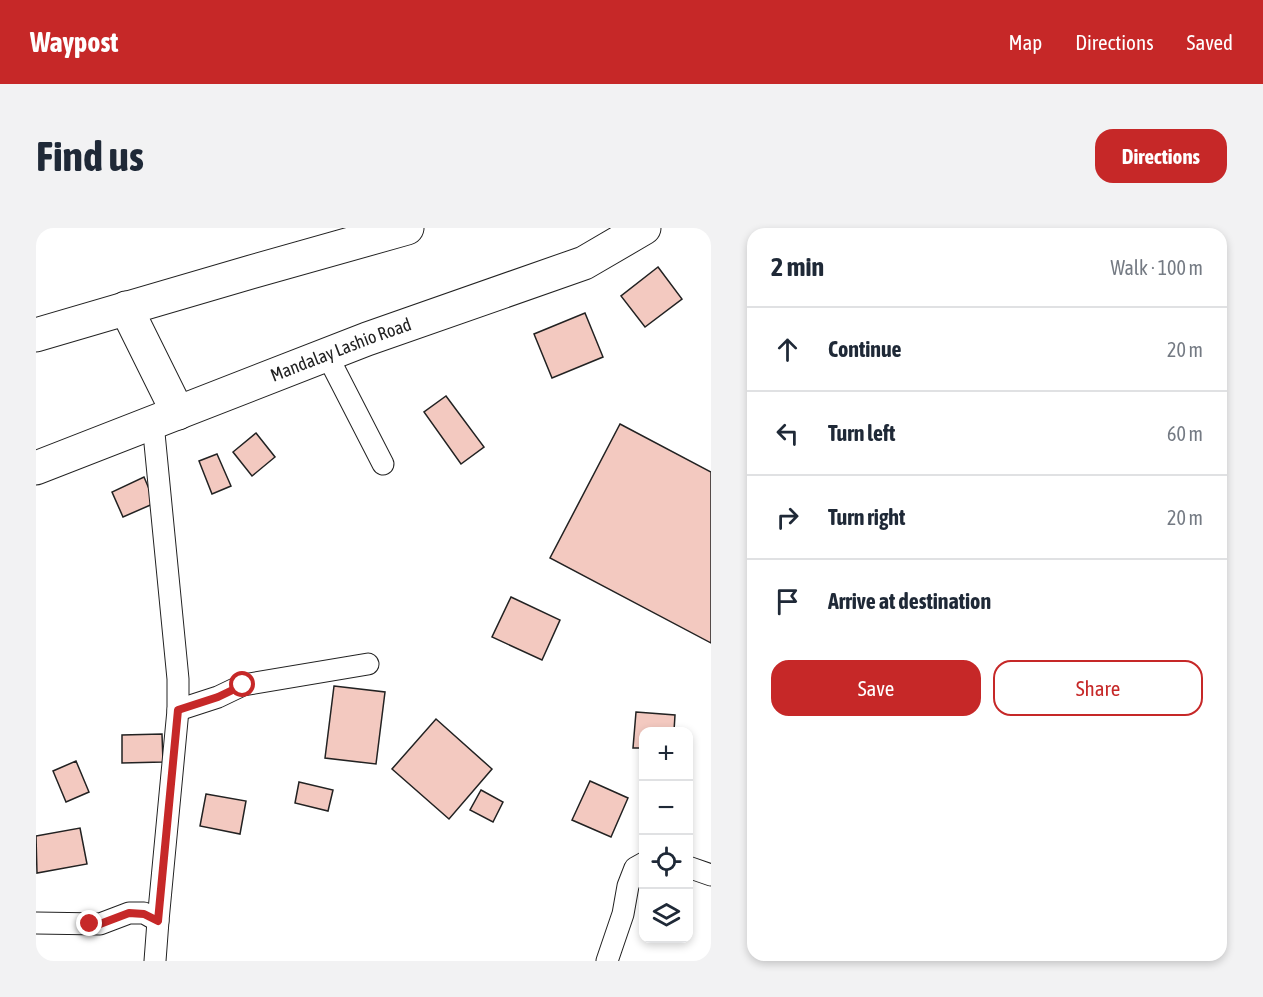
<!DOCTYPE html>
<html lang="en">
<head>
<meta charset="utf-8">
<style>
	body { margin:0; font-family:"Asap Condensed",sans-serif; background:#f2f2f3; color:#1f2937 }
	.controls { position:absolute; right:18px; bottom:18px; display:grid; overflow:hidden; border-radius:12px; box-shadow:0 3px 9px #0003 }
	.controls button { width:54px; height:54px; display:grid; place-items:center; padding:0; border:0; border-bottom:2px solid #e0e1e3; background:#fff; color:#1f2937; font:30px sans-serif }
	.stop { position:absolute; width:18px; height:18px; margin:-14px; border:4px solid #c62828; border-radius:50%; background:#fff }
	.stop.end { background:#c62828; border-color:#fff; box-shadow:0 2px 6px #0008 }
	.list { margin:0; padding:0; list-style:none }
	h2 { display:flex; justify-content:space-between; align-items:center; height:78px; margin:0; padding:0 24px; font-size:26px }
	h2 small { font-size:20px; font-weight:400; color:#747a83 }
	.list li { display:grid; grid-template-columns:39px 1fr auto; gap:18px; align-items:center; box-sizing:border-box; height:84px; padding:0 24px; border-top:2px solid #e0e1e3 }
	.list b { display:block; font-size:22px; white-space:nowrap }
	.list em { font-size:20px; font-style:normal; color:#747a83 }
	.actions { display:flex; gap:12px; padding:18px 24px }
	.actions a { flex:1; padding:14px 0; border:2px solid #c62828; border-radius:18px; text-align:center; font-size:21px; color:#c62828 }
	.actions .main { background:#c62828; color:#fff }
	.icon { flex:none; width:33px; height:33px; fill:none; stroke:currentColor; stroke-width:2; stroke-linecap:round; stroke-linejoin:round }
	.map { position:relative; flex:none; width:675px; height:733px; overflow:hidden; border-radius:18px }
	header { display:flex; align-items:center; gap:36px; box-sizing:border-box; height:84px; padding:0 30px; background:#c62828; color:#fff }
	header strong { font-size:28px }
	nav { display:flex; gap:33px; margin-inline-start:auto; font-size:21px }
	.intro { display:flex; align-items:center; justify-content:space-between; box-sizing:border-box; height:144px; padding:0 36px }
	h1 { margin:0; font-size:42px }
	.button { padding:15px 27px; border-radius:18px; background:#c62828; color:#fff; font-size:21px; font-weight:700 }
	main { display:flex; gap:36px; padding:0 36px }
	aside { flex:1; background:#fff; border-radius:18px; box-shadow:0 3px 9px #0003 }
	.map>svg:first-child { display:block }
	.building { fill:#f3c9c0; stroke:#222; stroke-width:1.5 }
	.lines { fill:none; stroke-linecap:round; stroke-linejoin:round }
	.minor-casing { stroke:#222; stroke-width:23 }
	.trunk-casing { stroke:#222; stroke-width:35 }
	.minor { stroke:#fff; stroke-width:21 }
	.trunk { stroke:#fff; stroke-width:33 }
	.route { stroke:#c62828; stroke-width:8 }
	.labels { text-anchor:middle; stroke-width:4.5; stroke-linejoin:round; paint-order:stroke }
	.street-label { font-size:18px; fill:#222; stroke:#fff }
</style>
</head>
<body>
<header>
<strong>Waypost</strong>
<nav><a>Map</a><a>Directions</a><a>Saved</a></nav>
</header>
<div class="intro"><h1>Find us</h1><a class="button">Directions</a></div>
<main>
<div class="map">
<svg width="675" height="733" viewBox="0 0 675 733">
	<rect width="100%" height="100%" fill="#fff"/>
	<g class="building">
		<path d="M622,39L646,71L609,99L585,68Z"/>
		<path d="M549,85L567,129L516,150L498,106Z"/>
		<path d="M410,168L448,219L425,236L388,184Z"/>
		<path d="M584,196L675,244V415L514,330Z"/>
		<path d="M220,205L239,229L216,248L197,224Z"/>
		<path d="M181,226L195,258L176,266L163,233Z"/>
		<path d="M108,249L119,275L87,289L76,264Z"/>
		<path d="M475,369L524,392L506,432L456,409Z"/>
		<path d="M298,458L349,464L340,536L289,530Z"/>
		<path d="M600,484L639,487L638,503H608V520H597Z"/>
		<path d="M400,491L456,541L413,591L356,541Z"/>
		<path d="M126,506L127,534L86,535V507Z"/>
		<path d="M40,533L53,564L30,574L17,543Z"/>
		<path d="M554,553L592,570L575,609L536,592Z"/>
		<path d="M263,554L297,562L292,583L259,575Z"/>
		<path d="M445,562L467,574L457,594L434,582Z"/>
		<path d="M170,566L210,573L204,606L164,598Z"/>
		<path d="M44,600L51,636L1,645L0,608Z"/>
	</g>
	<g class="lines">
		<g class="minor-casing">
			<g id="minor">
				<path d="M291,127L347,236"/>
				<path d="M117,195L142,451V482L122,693L119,733"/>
				<path d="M142,482L182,469L207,457L332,436"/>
				<path d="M652,639L675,647"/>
				<path d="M0,695L64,696L93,685H108L122,693"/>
				<path d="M571,733L587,686L592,658L599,640L608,635"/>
			</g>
		</g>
		<g class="trunk-casing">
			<g id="trunk">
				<path d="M90,80L142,185"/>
				<path d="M0,107L215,44L371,0"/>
				<path id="s1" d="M0,240L331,111L548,35L608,0"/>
			</g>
		</g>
		<use href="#minor" class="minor"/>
		<use href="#trunk" class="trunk"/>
	</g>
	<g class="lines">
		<path class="route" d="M54,696H64L93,685L108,686L122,693L142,482L182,469L207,457"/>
	</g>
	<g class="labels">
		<g class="street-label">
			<text dy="6" stroke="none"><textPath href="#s1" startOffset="327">Mandalay Lashio Road</textPath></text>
		</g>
	</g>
</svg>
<div class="controls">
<button>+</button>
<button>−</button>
<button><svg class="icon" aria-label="locate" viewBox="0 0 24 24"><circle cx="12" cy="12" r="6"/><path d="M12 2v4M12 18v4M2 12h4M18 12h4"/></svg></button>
<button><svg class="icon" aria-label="layers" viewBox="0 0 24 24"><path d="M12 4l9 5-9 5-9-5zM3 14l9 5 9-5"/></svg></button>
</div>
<div class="stop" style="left:207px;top:457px"></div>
<div class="stop end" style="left:54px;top:696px"></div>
</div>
<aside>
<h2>2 min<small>Walk · 100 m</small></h2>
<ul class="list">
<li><svg class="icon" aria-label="ahead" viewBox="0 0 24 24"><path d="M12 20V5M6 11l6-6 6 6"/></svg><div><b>Continue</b></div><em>20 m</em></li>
<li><svg class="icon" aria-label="left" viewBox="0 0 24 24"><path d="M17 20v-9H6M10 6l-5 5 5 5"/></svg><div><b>Turn left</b></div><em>60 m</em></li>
<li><svg class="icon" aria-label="right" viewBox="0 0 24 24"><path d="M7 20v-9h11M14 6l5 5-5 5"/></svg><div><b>Turn right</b></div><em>20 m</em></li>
<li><svg class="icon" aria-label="arrive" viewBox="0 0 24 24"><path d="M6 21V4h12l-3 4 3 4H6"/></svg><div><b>Arrive at destination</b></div></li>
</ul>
<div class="actions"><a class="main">Save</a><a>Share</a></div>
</aside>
</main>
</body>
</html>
